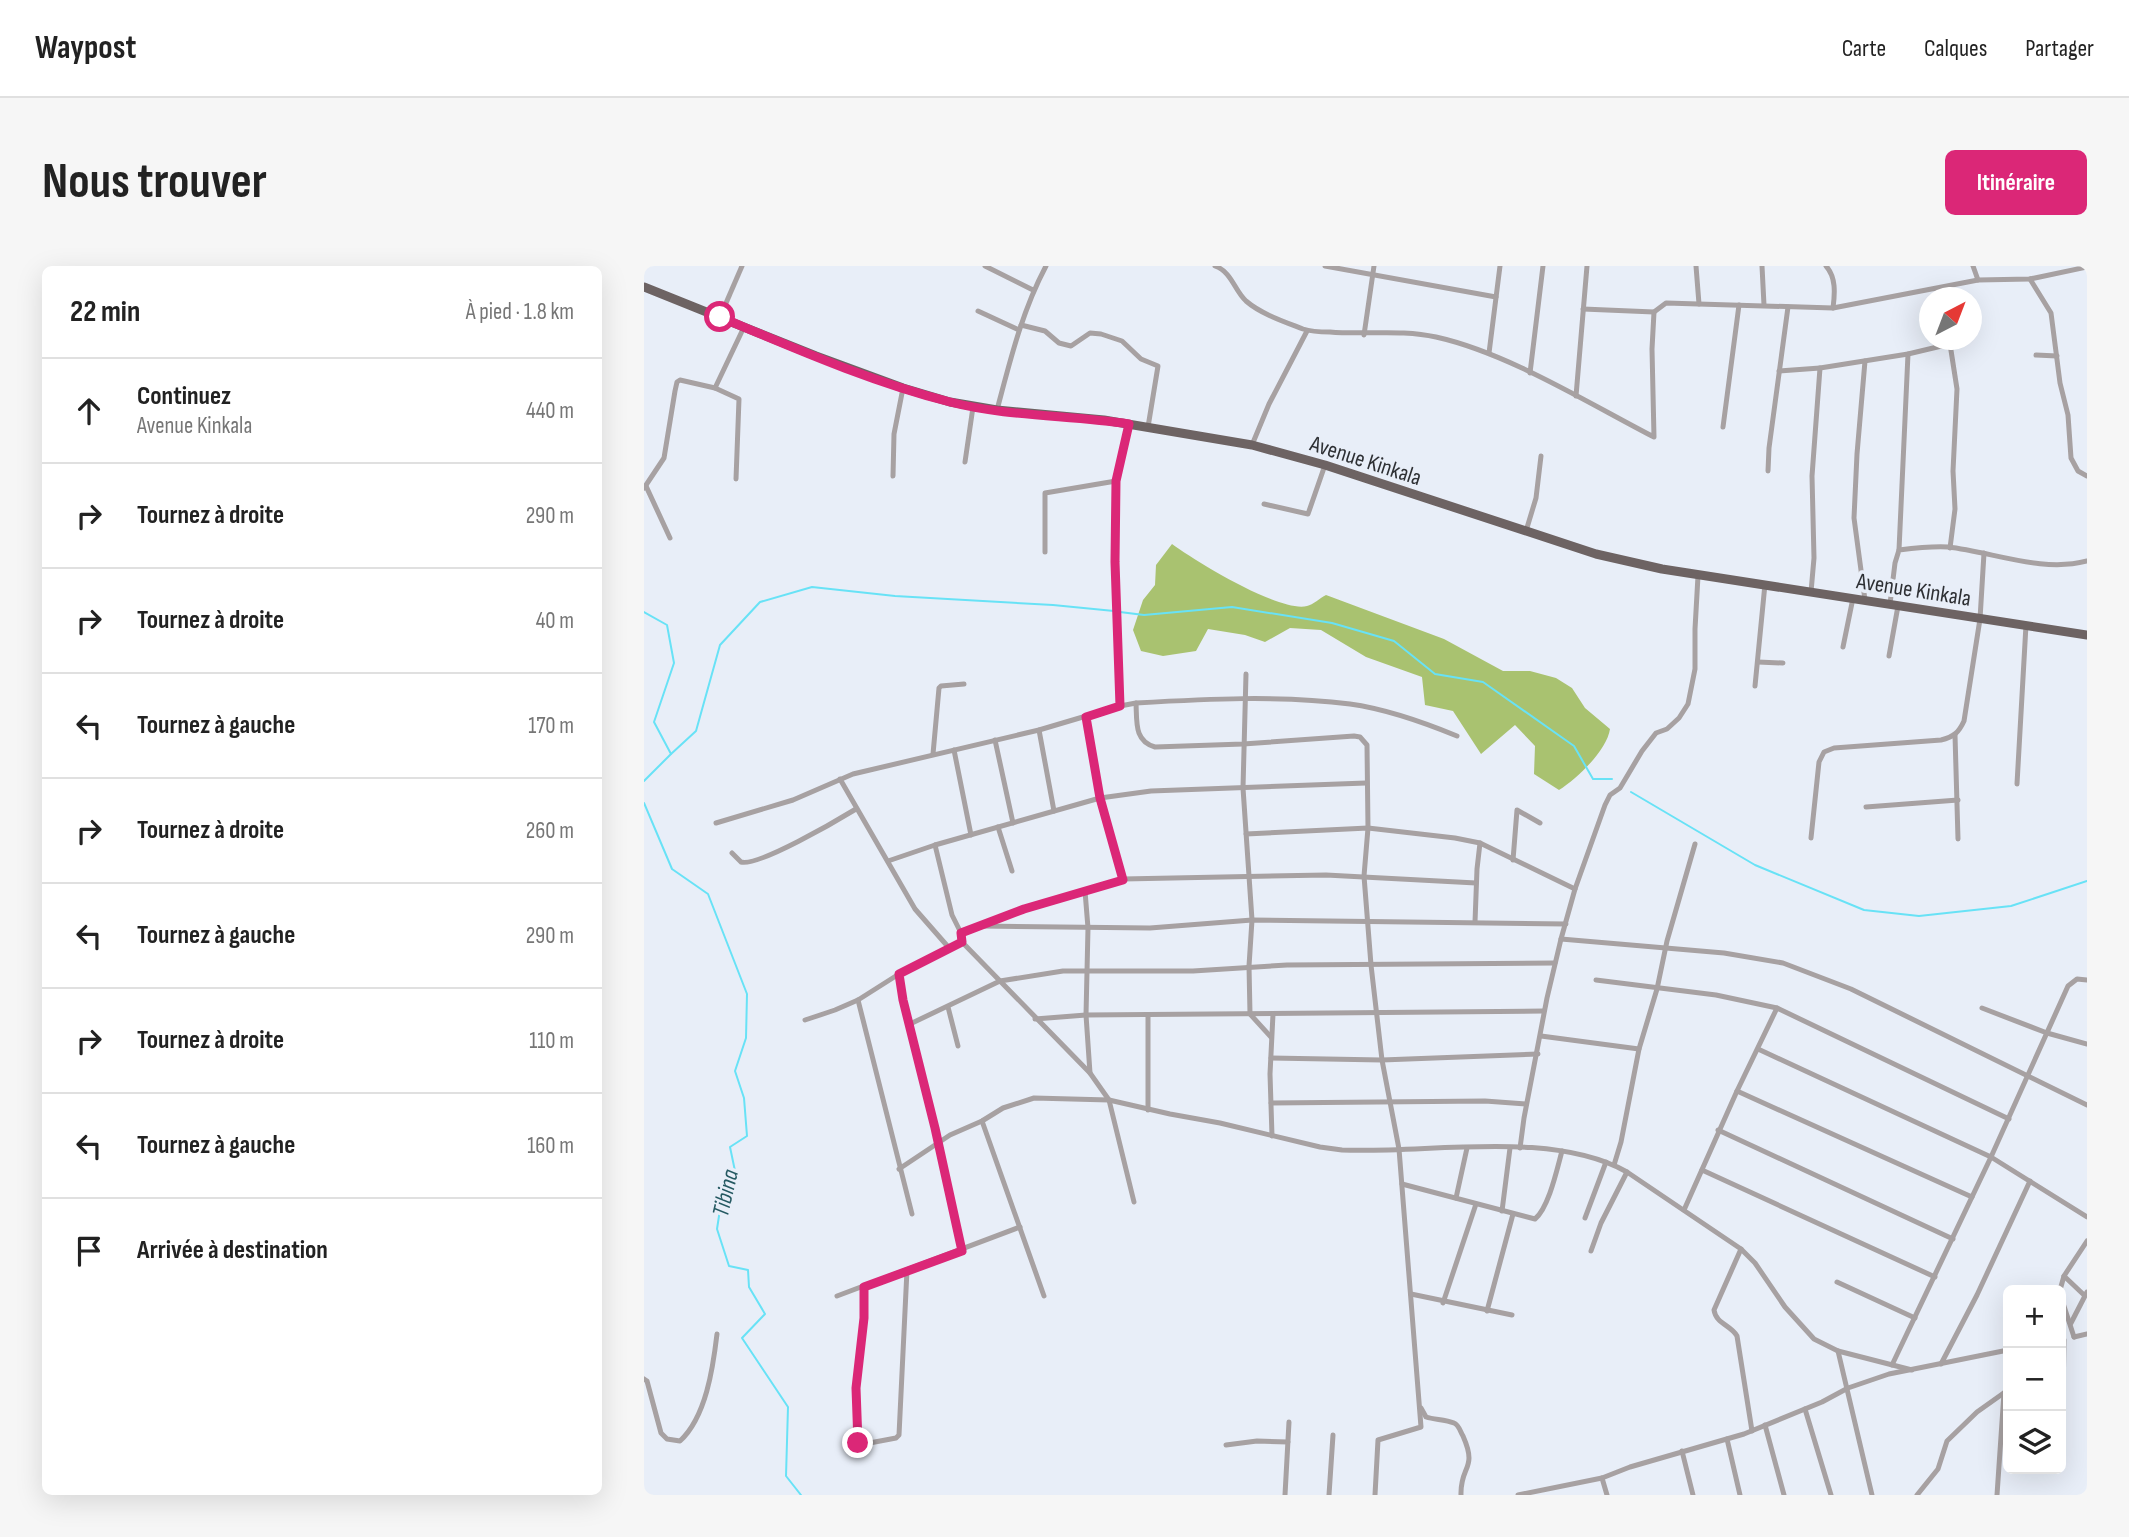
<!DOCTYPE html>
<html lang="fr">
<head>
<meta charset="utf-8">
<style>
	body { margin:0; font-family:"Sofia Sans Condensed",sans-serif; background:#f6f6f6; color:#222 }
	.controls { position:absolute; right:21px; bottom:21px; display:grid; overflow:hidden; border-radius:10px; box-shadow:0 7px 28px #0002 }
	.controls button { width:63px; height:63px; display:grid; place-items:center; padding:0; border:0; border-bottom:2px solid #e0e0e0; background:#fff; color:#222; font:35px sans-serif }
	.compass { position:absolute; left:1275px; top:21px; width:63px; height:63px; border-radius:50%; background:#fff; box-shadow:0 7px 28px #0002; rotate:42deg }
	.stop { position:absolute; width:21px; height:21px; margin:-16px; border:5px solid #db2777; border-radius:50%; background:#fff }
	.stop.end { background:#db2777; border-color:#fff; box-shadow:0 2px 7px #0008 }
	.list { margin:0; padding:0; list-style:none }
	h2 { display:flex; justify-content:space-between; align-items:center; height:91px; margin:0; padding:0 28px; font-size:30px }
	h2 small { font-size:23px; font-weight:400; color:#767676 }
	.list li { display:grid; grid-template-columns:46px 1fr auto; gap:21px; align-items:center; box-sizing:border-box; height:105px; padding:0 28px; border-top:2px solid #e0e0e0 }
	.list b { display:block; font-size:26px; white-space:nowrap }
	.list p { margin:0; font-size:23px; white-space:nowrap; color:#767676 }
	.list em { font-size:23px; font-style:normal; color:#767676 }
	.icon { flex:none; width:38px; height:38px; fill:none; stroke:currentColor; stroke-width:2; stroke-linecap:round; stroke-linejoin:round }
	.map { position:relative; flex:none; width:1443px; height:1229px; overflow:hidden; border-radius:10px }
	header { display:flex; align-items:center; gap:42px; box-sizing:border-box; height:98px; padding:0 35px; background:#fff; border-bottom:2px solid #e0e0e0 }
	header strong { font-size:33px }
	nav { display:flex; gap:38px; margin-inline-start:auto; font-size:24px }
	.intro { display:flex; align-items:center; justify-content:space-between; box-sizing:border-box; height:168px; padding:0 42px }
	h1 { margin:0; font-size:49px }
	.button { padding:18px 32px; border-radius:10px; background:#db2777; color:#fff; font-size:24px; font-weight:700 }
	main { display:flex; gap:42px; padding:0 42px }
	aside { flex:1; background:#fff; border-radius:10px; box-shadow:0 7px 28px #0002 }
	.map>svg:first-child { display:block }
	.forest { fill:#a9c270 }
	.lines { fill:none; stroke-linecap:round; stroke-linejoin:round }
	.stream { stroke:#68e2f6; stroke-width:2 }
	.minor { stroke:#a7a1a2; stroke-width:5 }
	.primary { stroke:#6d6363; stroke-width:9 }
	.route { stroke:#db2777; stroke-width:9 }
	.labels { text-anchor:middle; stroke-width:7; stroke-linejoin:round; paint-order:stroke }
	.street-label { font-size:23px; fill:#2e3034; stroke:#e8eef8 }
	.water-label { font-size:24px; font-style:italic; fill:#255962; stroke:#e8eef8 }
</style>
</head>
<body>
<header>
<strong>Waypost</strong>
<nav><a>Carte</a><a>Calques</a><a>Partager</a></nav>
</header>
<div class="intro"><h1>Nous trouver</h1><a class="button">Itinéraire</a></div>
<main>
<aside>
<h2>22 min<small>À pied · 1.8 km</small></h2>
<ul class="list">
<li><svg class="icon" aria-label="ahead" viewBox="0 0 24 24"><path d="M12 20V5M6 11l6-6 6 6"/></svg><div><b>Continuez</b><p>Avenue Kinkala</p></div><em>440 m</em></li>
<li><svg class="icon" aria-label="right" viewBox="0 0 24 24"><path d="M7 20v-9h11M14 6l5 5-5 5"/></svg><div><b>Tournez à droite</b></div><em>290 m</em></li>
<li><svg class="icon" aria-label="right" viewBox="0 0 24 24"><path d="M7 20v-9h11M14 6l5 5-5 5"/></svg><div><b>Tournez à droite</b></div><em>40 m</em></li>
<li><svg class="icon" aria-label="left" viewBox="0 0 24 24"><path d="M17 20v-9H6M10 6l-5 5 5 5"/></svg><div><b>Tournez à gauche</b></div><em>170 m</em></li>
<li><svg class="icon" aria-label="right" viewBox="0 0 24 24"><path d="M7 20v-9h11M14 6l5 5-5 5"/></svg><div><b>Tournez à droite</b></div><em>260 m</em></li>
<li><svg class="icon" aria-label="left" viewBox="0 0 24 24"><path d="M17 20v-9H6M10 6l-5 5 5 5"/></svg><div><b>Tournez à gauche</b></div><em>290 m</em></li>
<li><svg class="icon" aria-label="right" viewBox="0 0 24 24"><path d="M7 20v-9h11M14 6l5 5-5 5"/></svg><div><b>Tournez à droite</b></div><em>110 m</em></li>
<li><svg class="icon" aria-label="left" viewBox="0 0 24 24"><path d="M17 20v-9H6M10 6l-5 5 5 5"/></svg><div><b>Tournez à gauche</b></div><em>160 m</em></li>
<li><svg class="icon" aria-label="arrive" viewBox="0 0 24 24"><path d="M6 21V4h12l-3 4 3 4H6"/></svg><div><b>Arrivée à destination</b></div></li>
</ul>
</aside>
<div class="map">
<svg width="1443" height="1229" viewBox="0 0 1443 1229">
	<rect width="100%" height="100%" fill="#e8eef8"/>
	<path class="forest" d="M528,278C551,295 636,347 663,340C669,339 676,332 682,329L800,373L859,405H886L912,412L928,422L941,442L966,463C963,484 933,513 915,524L890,508L891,480L871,459L837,488L809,445L781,439L778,411L722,391L677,364L646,362L621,376L601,369L564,363L552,385L519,390L497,385L489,364L499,334L511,319L512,299Z"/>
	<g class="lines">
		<g class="stream">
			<path d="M0,346L23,359L30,397L10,456L27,488L0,515"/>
			<path d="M476,346L500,349L588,341L688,357L750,375L791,408L839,416L930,480L949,513H968"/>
			<path d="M27,488L52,465L76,379L116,336L168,321L251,330L409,339L470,345"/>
			<path d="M987,526L1111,599L1220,644L1275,650L1367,640L1443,615"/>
			<path d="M0,537L28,603L64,628L103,728L102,772L91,805L100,832L103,870L86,881L91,905L79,924L73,963L85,1000L104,1004L105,1021L121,1048L98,1072L144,1141L142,1210L157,1229"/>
		</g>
		<g class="minor">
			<path d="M341,0L389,24"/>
			<path d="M571,0C588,6 590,24 602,35C617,48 641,56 659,63C668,66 677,66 686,66C721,69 757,63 792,71C864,87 944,137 1010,171L1008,83L1010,46"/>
			<path d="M681,0L852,31"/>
			<path d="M1052,0L1055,38"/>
			<path d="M1118,0L1120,39"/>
			<path d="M1182,0C1192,11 1191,27 1189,42"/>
			<path d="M1329,0L1334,14"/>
			<path d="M1386,13L1407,47L1416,117L1424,149L1427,192L1434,205L1443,210"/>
			<path d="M939,43L1010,46L1022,37L1189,42L1334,14L1386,13L1443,1"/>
			<path d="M334,45L375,64"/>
			<path d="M76,51L98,0"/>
			<path d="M377,59L401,65L415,77L427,80L446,67L457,68L478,75L497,93L514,100L504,161"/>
			<path d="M720,69L730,0"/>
			<path d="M845,87L856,0"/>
			<path d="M1392,89L1413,90"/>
			<path d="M1176,102L1264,88L1306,78V74"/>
			<path d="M1135,105L1176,102L1168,210L1170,292L1167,326"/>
			<path d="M886,107L899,0"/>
			<path d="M71,122L100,61"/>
			<path d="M932,130L943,0"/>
			<path d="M353,144C366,95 378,45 402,0"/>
			<path d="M1079,161L1095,39"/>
			<path d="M608,179L625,138L663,65"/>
			<path d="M321,196L329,141"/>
			<path d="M1124,205L1125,182L1144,41"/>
			<path d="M249,210L250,168L259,122"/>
			<path d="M2,220L26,272"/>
			<path d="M0,222L20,192L31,125L33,116L36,114L71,122L95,133L92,213"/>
			<path d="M620,238L664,248L681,199"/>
			<path d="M882,265L892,232L897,190"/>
			<path d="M1306,282L1311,243L1309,205L1313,123L1306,78"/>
			<path d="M1255,284L1264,88"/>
			<path d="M401,286V227L472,215"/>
			<path d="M1221,334L1210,252L1213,188L1221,95"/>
			<path d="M1246,338L1251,297L1255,284C1271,282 1287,280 1304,281C1349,286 1398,307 1443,295"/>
			<path d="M1199,381L1209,332"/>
			<path d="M1245,390L1254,340"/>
			<path d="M1114,396L1139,397"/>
			<path d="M602,408L599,522L608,654L605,700L606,748L627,771"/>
			<path d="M1111,420L1121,318"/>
			<path d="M492,437C493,456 490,475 511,481L599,478L710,470L716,471L723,479L724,562L720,610L727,699L738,794L755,883L777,1161L734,1174L731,1229"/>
			<path d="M476,440L471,296L472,215L486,158"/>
			<path d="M442,451L456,532L479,613"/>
			<path d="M395,464L410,545"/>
			<path d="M1311,469L1314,573"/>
			<path d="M351,474L369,557"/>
			<path d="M310,484L327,569"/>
			<path d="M289,488L295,422L297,420L320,418"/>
			<path d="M196,513L271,643L306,683"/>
			<path d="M1373,518L1382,359"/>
			<path d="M1222,541L1314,534"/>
			<path d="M72,557L149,534L209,508L395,464L476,440L492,437C562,433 636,429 706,438C742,443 779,456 813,470"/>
			<path d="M354,561L368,605"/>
			<path d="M602,568L724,562L811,572L836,577L931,623"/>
			<path d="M1167,572L1175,496L1180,486L1190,482L1297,474C1310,471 1315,466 1320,455L1336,353L1340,287"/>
			<path d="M291,579L308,649L317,667L318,676L446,807L465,834L490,936"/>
			<path d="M88,587L97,596C114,601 194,554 212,543"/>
			<path d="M869,594L873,544L896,557"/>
			<path d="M244,595L291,579L456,532L507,525L722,517"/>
			<path d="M441,625L444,662L442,749L446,807"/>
			<path d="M831,656L833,603L836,577"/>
			<path d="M336,660L506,662L608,654L922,658"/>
			<path d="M317,667L359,651L479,613L682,609L832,617"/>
			<path d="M917,673L1080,687L1139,697L1207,723L1443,839"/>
			<path d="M255,708L259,734L291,862L318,985"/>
			<path d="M952,714L1072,729L1133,742L1365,853"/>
			<path d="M214,734L268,948"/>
			<path d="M304,741L314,780"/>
			<path d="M1338,742L1403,767L1443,778"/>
			<path d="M391,753L442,749L900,745"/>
			<path d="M161,754L191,744L214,734L255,708L318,676"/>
			<path d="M266,758L356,715L419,705H549L643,699L911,697"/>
			<path d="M897,770L995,783"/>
			<path d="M1114,783L1347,891L1443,951"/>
			<path d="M627,792L738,794L894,788"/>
			<path d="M1093,825L1328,931"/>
			<path d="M627,837L841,835L882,838"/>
			<path d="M504,844V750"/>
			<path d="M338,855L400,1030"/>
			<path d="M1074,864L1309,973"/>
			<path d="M628,870L626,808L629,748"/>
			<path d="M876,882L880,852L903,732L917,673L931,623L961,539L966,529L976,522L998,485L1012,467L1023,463L1035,452L1044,438L1051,403V363L1054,310"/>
			<path d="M970,899L977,876L995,783L1013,723L1023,675L1051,578"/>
			<path d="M255,903L306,869L338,855L359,842L390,832L465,834L526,848L576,857L676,881L698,884C784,888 906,863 983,906L1097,983L1111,997L1141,1041L1170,1073L1194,1085L1268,1104"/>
			<path d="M1058,904L1291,1011"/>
			<path d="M758,918L891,953C905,941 913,903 918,885"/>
			<path d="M812,932L823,882"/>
			<path d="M1040,944L1093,825L1133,742"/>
			<path d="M858,945L866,882"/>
			<path d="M941,952L962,896"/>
			<path d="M1097,983L1070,1044C1072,1058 1087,1059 1093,1070L1108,1165"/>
			<path d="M947,985L957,957L983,906"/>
			<path d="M1420,1010L1440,1029"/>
			<path d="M1193,1016L1271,1052"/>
			<path d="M220,1021V1052L212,1122L215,1179L252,1172L255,1169L263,1004"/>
			<path d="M1416,1024L1420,1010L1443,975"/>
			<path d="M767,1028L868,1049"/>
			<path d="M193,1030L376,961"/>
			<path d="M1417,1031L1430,1071"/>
			<path d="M799,1037L832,938"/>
			<path d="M843,1045L869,948"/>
			<path d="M1427,1057L1443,1026"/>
			<path d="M1430,1071L1443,1068"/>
			<path d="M1194,1085L1228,1229"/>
			<path d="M1297,1098L1333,1029L1386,915"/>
			<path d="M1248,1099L1347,891L1424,720L1433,713L1443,714"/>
			<path d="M0,1113L3,1115L17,1167L23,1173L36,1175C62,1151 69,1102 73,1068"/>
			<path d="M777,1142L782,1151C791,1154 801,1153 810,1157C815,1159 816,1165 819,1170C834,1204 816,1199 817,1229"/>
			<path d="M1161,1143L1187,1229"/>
			<path d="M1121,1159L1140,1229"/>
			<path d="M1083,1173L1096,1229"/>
			<path d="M582,1179L613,1175L644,1176"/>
			<path d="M1038,1185L1049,1229"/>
			<path d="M1418,1190L1420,1074"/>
			<path d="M958,1212L963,1229"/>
			<path d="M641,1229L645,1156"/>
			<path d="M685,1229L689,1169"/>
			<path d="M874,1229L958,1212L986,1201L1100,1168L1178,1136L1204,1122L1245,1108L1364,1084"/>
			<path d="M1273,1229L1294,1203L1303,1175L1333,1146L1364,1124"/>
			<path d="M1353,1229L1360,1127"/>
		</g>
		<path class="primary" d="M0,21L172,90L259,122L306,136L353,144L460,154L608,179L681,199L952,288L1018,303L1443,369"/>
	</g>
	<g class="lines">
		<path class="route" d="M76,51C150,82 227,116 306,136C364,151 426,149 485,158L472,215L471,296L476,440L442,451L456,532L479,614L380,643L317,667L318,676L255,708L259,734L291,862L318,985L220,1021V1052L212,1122L214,1177"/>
	</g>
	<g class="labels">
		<g class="street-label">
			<text transform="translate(722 194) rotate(18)" y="8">Avenue Kinkala</text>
			<text transform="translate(1270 323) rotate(9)" y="8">Avenue Kinkala</text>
		</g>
		<g class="water-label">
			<text transform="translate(81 927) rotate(-77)" y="8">Tibina</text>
		</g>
	</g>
</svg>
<div class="controls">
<button>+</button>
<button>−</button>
<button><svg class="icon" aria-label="layers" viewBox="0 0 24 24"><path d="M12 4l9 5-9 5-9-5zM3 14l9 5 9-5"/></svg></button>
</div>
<svg class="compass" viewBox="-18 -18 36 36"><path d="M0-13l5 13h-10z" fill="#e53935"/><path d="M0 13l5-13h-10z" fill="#767676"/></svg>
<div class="stop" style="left:76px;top:51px"></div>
<div class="stop end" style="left:214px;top:1177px"></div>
</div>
</main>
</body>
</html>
